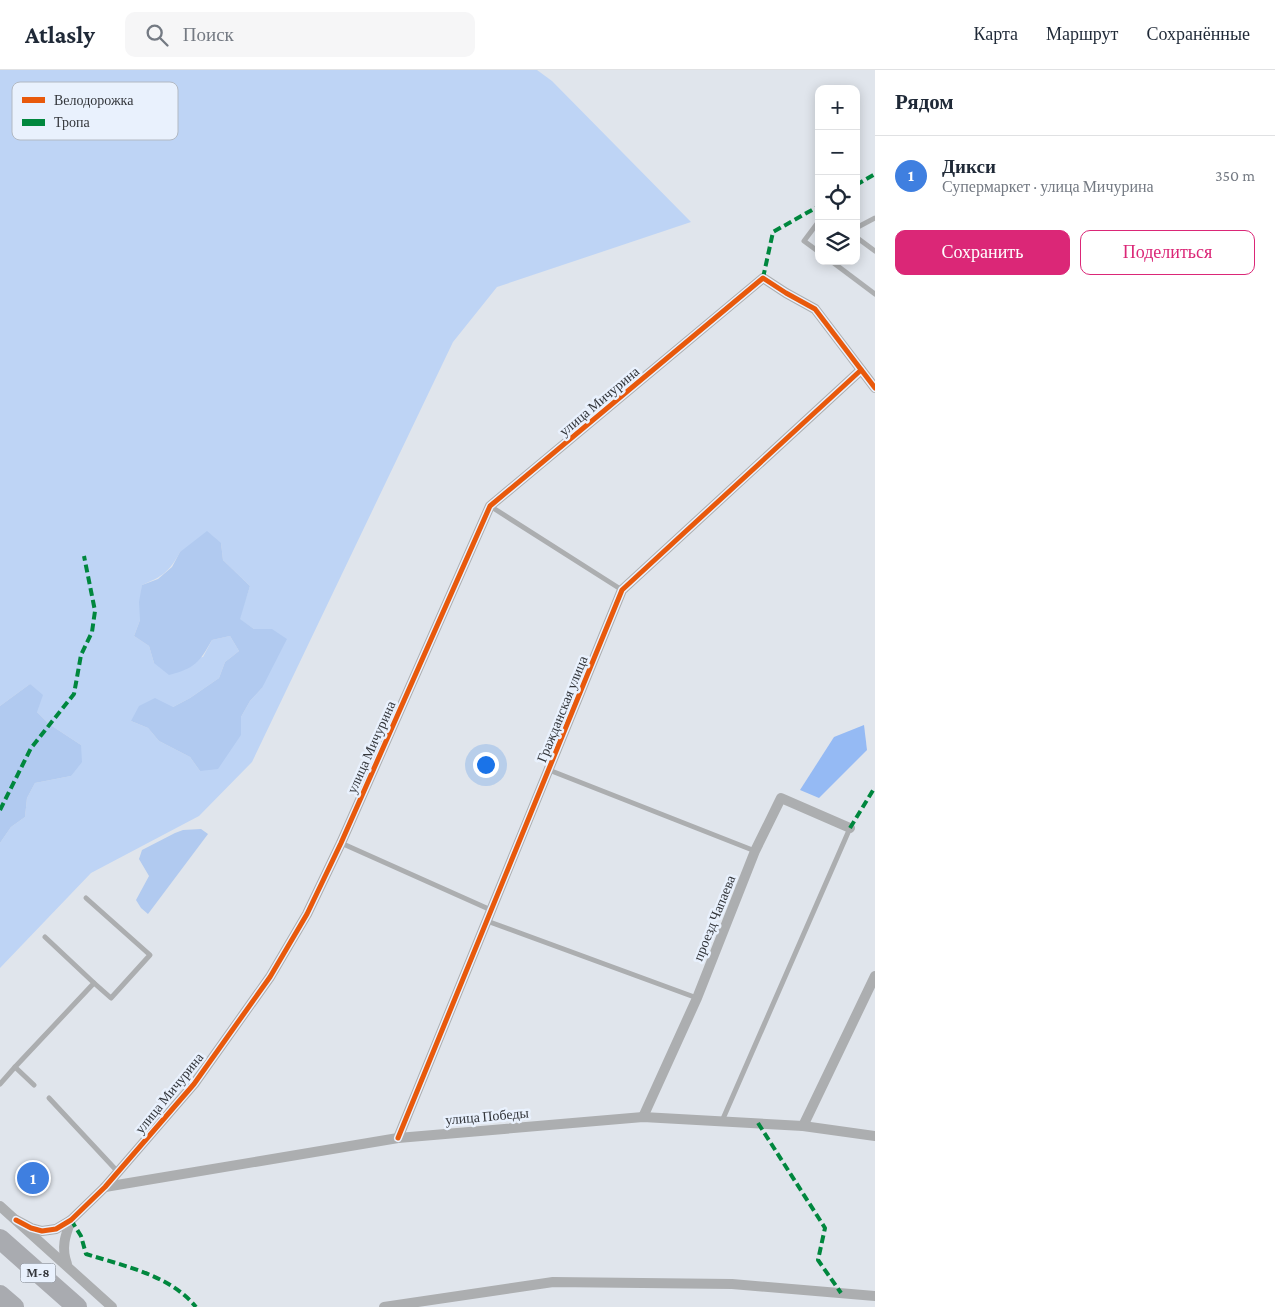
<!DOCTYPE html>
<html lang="ru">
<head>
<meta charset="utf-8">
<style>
	body { margin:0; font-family:"Crimson Pro",serif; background:#f6f6f7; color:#1f2937 }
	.controls { position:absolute; right:15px; top:15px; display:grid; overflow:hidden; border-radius:10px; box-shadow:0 2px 12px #0003 }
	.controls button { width:45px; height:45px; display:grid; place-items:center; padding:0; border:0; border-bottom:1px solid #e0e1e3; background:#fff; color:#1f2937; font:25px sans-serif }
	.you { position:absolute; left:485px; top:694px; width:18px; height:18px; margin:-12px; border:4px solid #fff; border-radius:50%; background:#1a73e8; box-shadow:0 0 0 8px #1a73e833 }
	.badge { display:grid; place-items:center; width:32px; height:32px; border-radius:50%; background:#db2777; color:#fff; font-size:16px; font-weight:700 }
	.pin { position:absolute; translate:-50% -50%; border:2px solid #fff; box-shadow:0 1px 5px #0006 }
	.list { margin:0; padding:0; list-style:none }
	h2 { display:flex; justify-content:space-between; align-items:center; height:65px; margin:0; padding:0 20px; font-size:21px }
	h2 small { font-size:16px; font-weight:400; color:#747a83 }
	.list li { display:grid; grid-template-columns:32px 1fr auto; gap:15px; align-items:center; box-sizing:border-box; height:80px; padding:0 20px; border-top:1px solid #e0e1e3 }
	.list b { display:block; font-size:19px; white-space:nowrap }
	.list p { margin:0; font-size:16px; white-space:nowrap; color:#747a83 }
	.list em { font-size:16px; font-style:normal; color:#747a83 }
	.actions { display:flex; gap:10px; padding:15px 20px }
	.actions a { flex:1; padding:11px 0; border:1px solid #db2777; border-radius:10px; text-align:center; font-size:18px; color:#db2777 }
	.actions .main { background:#db2777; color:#fff }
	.icon { flex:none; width:28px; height:28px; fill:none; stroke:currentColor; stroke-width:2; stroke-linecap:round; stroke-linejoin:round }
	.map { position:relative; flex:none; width:875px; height:1237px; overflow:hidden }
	header { display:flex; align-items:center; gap:30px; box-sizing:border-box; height:70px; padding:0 25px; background:#fff; border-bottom:1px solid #e0e1e3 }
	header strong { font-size:24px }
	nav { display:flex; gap:28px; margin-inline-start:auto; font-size:18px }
	.search { width:350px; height:45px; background:#f6f6f7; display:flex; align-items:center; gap:12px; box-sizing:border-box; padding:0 18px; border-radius:10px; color:#747a83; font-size:19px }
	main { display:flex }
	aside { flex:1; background:#fff }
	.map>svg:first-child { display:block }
	.green { fill:#bed4f5; fill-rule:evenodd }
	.forest { fill:#b1caf0 }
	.water { fill:#95baf4 }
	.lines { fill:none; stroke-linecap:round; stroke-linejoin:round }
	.lane { stroke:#acaeb0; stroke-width:5 }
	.street { stroke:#acaeb0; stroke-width:10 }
	.highway { stroke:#a9abb0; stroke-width:20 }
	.quiet { stroke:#00873e; stroke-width:4; stroke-dasharray:8 4; stroke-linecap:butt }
	.cycleway-casing { stroke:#e9f1fd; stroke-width:8 }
	.cycleway { stroke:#e8590c; stroke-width:5 }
	.labels { text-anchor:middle; stroke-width:5; stroke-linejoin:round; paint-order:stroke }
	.shield { fill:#e9f1fd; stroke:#6a6e75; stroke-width:1 }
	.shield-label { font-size:12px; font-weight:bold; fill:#33363b }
	.street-label { font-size:14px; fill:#33363b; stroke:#e9f1fd }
	.key { fill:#e9f1fd; stroke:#b2b9c3; stroke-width:1 }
	.key-label { font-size:14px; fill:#33363b }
</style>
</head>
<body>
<header>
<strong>Atlasly</strong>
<div class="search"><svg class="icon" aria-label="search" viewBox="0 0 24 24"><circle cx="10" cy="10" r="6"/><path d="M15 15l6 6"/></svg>Поиск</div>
<nav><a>Карта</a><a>Маршрут</a><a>Сохранённые</a></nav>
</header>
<main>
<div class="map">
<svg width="875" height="1237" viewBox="0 0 875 1237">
	<rect width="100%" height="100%" fill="#e0e5ec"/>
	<path class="green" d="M0,0H537L552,11L691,152L497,217L453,272L252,692L199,746L91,803L0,898V773L11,757L25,747L27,728L35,713L71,706L81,675L49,654L37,642L30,614L0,636ZM221,473L223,490L250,516L239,549L254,559H272L262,618L250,631L241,647L240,665L200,701L190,687L159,671L148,658L131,651L173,637L190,628L219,608L225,592L239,581L230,566L212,570L203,587L154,593L149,576L134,566L140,550L142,515C162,507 170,501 180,482Z"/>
	<g class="forest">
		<path d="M207,461L221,473L223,490L250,516L240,549L254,559H272L287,569L262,618L250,631L241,647V665L218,699L200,701L190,687L159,671L148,658L131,651L139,636L155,628L173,637L190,628L219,608L225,592L239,581L230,566L212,570C199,593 195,598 169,605L154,593L149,576L134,566L140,550L139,532L142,515L158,509L172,497L180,482Z"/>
		<path d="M30,614L43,625L37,642L49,654L81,675L82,692L71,706L35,713L27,728L25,747L11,757L0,773V636Z"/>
		<path d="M201,759L208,764L148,844L141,838L136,830L149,806L139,789L142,780L175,763L183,760Z"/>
	</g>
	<path class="water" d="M864,655L867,680L819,728L800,720L834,667Z"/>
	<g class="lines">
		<g class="lane">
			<path d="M819,151L804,171L819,182"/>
			<path d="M856,158L875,148"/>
			<path d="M856,167L875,181"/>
			<path d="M831,191L875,224"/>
			<path d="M490,436L622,520"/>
			<path d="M549,700L755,781"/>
			<path d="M341,773L491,840"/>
			<path d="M86,828L150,885L111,928L94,913"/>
			<path d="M487,851L697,928"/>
			<path d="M0,1014L15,997"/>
			<path d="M34,1015L15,997L94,913L45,867"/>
			<path d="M49,1028L118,1102"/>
			<path d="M722,1051L850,758"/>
		</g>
		<g class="street">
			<path d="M643,1047L697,928L755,781L781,728L850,758"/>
			<path d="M803,1056L875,906"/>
			<path d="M398,1068L622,520L861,300"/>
			<path d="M105,1117L398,1068L643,1047L803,1056L875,1066"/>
			<path d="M0,1136L112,1237"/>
			<path d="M16,1150L31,1158L42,1161L56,1159L71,1150L105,1117L194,1014L270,907L307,844L341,773L490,436L763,208L786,223L815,239L875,318"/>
			<path d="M67,1194C61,1178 65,1166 71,1150"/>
			<path d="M384,1237L553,1212L732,1214L875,1226"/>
		</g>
		<g class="highway">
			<path d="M0,1169L77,1237"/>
			<path d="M0,1225L14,1237"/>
		</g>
		<g class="quiet">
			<path d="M856,115L875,104"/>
			<path d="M763,208L773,162L819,136"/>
			<path d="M0,740L31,678L74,624L81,585L92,562L95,541L84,486"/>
			<path d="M850,758L875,717"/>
			<path d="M758,1053L825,1158L818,1190L841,1223"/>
			<path d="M71,1150L81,1166L86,1184C124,1196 170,1205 196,1237"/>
		</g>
		<g class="cycleway-casing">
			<g id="cycleway">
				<path d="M398,1068L622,520L861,300"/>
				<path d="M16,1150L31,1158L42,1161L56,1159L71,1150L105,1117L194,1014L270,907L307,844L341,773L490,436L763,208L786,223L815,239L875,318"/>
			</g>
		</g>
		<use href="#cycleway" class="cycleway"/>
	</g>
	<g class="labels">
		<rect class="shield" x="20.5" y="1193.5" width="35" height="19" rx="4"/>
		<g class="shield-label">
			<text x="38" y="1207">М-8</text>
		</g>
		<g class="street-label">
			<text transform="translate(599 331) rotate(-40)" y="5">улица Мичурина</text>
			<text transform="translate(562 639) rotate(-68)" y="5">Гражданская улица</text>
			<text transform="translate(371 677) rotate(-66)" y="5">улица Мичурина</text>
			<text transform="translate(714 848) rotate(-68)" y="5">проезд Чапаева</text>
			<text transform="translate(169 1023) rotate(-51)" y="5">улица Мичурина</text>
			<text transform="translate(487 1046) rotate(-5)" y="5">улица Победы</text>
		</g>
	</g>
	<rect x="12" y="12" width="166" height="58" rx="8" class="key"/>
	<rect x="22" y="27" width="23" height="6" fill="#e8590c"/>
	<rect x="22" y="49" width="23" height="7" fill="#00873e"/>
	<g class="key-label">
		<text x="54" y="35">Велодорожка</text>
		<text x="54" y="57">Тропа</text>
	</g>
</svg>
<div class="controls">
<button>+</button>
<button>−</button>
<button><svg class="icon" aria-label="locate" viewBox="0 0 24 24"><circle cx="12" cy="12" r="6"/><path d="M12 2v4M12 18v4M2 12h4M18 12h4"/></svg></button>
<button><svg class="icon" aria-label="layers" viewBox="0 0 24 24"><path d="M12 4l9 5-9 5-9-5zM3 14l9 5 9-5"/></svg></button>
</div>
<div class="you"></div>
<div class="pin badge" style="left:33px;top:1108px;background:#3f7fe0">1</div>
</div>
<aside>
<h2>Рядом<small></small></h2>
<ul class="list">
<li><span class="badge" style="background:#3f7fe0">1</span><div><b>Дикси</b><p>Супермаркет · улица Мичурина</p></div><em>350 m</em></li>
</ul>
<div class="actions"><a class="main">Сохранить</a><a>Поделиться</a></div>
</aside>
</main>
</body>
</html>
